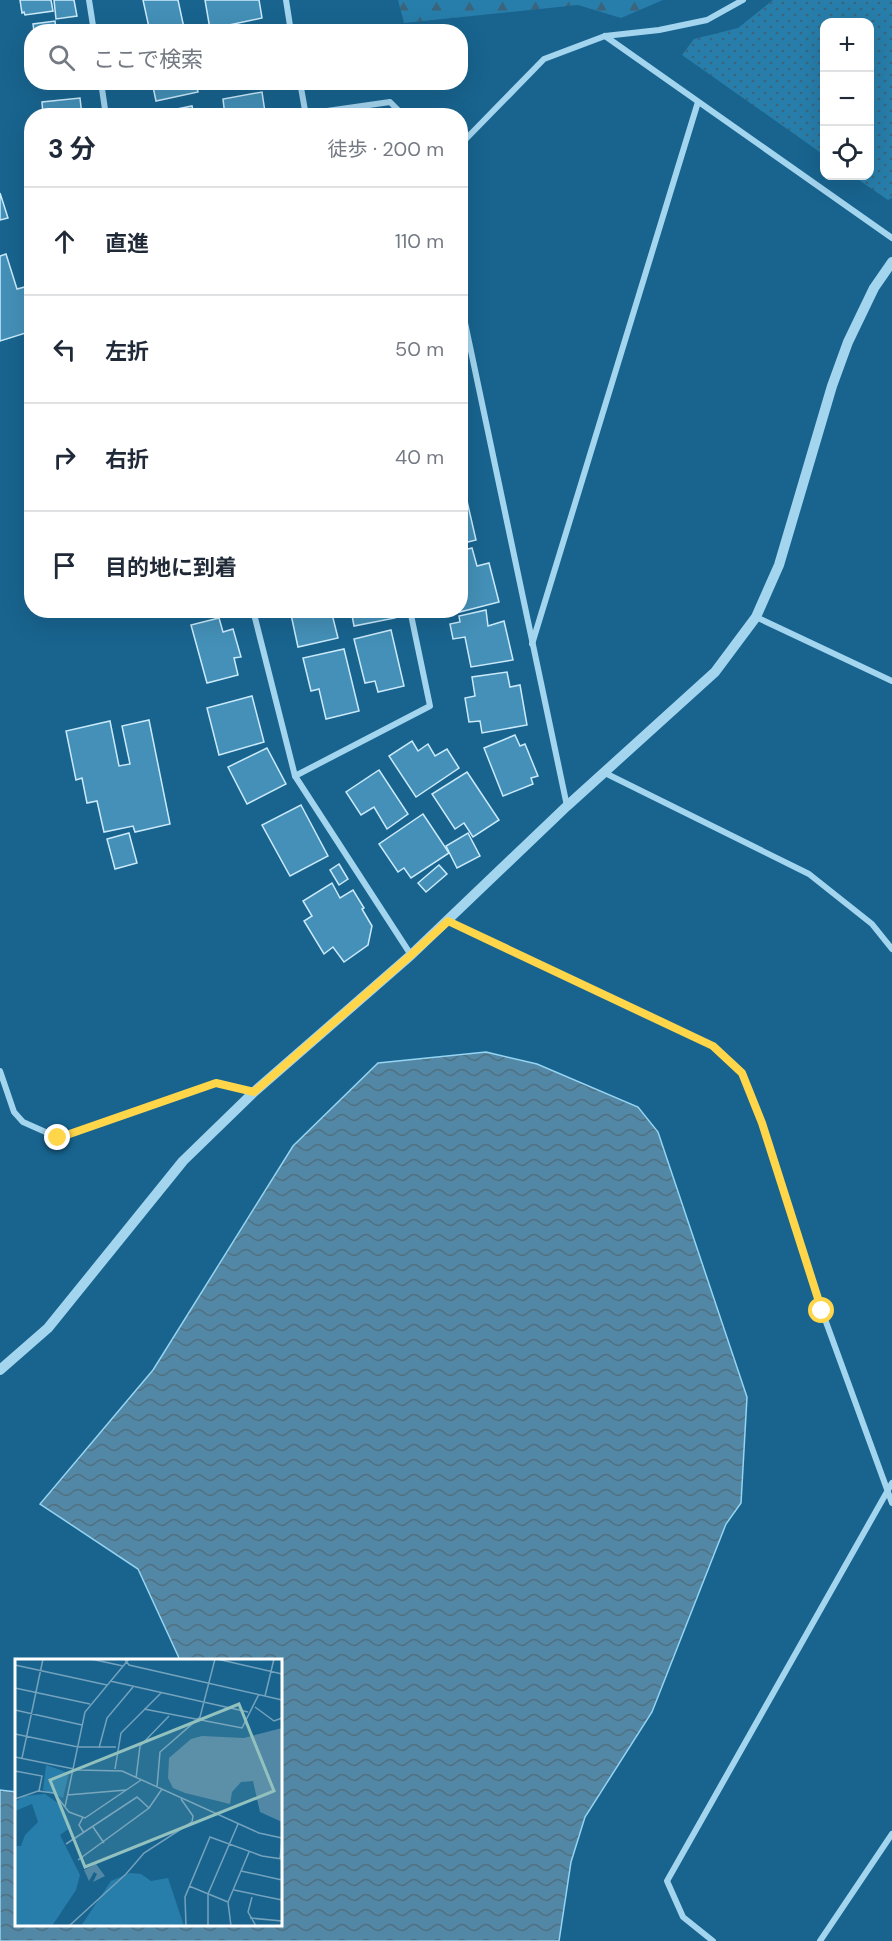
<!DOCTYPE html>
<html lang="ja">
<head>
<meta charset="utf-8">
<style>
	body { margin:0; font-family:"DM Sans","Noto Sans JP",sans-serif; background:#f6f6f7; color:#1f2937 }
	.controls { position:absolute; right:18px; top:18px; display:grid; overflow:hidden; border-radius:12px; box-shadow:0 6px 24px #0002 }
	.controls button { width:54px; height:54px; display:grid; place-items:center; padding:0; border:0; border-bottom:2px solid #e0e1e3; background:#fff; color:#1f2937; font:30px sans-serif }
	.stop { position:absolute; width:18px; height:18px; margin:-14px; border:4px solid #ffd54a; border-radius:50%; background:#fff }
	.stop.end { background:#ffd54a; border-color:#fff; box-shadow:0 2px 6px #0008 }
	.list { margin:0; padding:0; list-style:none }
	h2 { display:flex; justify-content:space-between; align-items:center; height:78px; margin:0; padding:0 24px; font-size:26px }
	h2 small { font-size:20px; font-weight:400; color:#747a83 }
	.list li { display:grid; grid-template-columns:39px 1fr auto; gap:18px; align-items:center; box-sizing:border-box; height:108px; padding:0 24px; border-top:2px solid #e0e1e3 }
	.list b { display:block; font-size:22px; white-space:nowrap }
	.list em { font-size:20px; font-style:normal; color:#747a83 }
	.icon { flex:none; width:33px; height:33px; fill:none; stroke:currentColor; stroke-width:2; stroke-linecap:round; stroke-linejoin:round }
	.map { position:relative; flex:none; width:892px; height:1941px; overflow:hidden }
	.search { position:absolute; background:#fff; box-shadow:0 6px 24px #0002; left:24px; top:24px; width:444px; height:66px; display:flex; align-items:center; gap:15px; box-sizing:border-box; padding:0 21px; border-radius:24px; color:#747a83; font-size:22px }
	.panel { position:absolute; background:#fff; box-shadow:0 6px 24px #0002; left:24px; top:108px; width:444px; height:510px; border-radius:24px }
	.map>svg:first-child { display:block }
	.forest { fill:url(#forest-firs) }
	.park { fill:url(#park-dots) }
	.water { fill:url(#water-waves); stroke:#96d4f2; stroke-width:1.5 }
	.building { fill:#4490b8; stroke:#caeafb; stroke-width:1.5 }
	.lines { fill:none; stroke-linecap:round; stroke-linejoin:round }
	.minor { stroke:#a4d5ef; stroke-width:6 }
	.tertiary { stroke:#a4d5ef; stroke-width:10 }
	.route { stroke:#ffd54a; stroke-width:8 }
	.inset-road { fill:none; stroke:#74a2bc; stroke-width:1.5 }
	.view { fill:#93c1be; fill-opacity:0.15; stroke:#93c1be; stroke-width:3 }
	.inset-edge { fill:none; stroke:#fff; stroke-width:3 }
</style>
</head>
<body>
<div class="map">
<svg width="892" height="1941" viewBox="0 0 892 1941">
	<defs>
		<pattern id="forest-firs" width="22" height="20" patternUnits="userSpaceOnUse" patternTransform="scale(1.5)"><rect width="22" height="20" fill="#277eab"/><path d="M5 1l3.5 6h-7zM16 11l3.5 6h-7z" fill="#3a657c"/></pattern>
		<pattern id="park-dots" width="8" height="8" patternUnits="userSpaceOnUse" patternTransform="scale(1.5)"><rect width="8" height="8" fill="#277eab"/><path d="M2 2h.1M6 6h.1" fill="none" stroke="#3a657c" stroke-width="1.8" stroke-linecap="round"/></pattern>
		<pattern id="water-waves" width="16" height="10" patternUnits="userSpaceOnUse" patternTransform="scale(1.5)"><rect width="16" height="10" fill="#5288a5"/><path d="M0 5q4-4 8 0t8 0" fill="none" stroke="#507081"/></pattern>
	</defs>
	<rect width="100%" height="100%" fill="#18648f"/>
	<path class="forest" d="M398,0H663L621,18L578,5L404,23Z"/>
	<path class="park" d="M773,0H892V198L888,200L853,176H870V22H824V155L682,55L694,39L738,28Z"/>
	<path class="water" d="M486,1052L537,1064L638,1107L658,1132L747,1397L741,1503L726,1524L652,1712L585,1817L571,1862L559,1941H0V1790L16,1792V1924H280V1660H180L138,1569L40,1504L153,1370L293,1146L378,1063Z"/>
	<g class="building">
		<path d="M20,0H51L53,11L25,15L24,12L22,13Z"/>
		<path d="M54,0H74L77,16L56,19Z"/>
		<path d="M143,0H178L184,28L169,32H150Z"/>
		<path d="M205,0H259L262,18L210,29Z"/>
		<path d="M55,21L56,29L69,27V32H34L33,24Z"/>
		<path d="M41,82H77V83L42,87Z"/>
		<path d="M152,82H196L198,92L156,101Z"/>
		<path d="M220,82H250L221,89Z"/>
		<path d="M262,92L265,112L283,109L284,116H225L223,99Z"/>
		<path d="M80,98L82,116H43L42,102Z"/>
		<path d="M192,106L194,116H163L162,112Z"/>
		<path d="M0,193L8,218L0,220Z"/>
		<path d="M6,254L17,289L32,285V331L0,341V256Z"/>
		<path d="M460,488H464L476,540L460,544Z"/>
		<path d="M472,548L477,566L489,563L499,602L448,615L447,610H460V551Z"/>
		<path d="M290,610H331L338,638L298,647Z"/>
		<path d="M351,610H394L395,618L354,626Z"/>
		<path d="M486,610L488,626L504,621L513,660L471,667L465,637L453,639L450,624L460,622L459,616Z"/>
		<path d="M219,618L223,632L233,629L241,657L234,658L238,675L207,683L191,625Z"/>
		<path d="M391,630L404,686L378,692L375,681L365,683L354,639Z"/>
		<path d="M344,649L359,711L326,719L319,689L311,691L303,658Z"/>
		<path d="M507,672L510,687L520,685L527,725L482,733L480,721L469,722L465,698L475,696L472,677Z"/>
		<path d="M252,696L264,742L219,755L207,708Z"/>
		<path d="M149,720L170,824L135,832L133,826L104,832L97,801L87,803L82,778L76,780L66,731L110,721L119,766L130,764L122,726Z"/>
		<path d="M515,735L520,746L525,744L538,776L531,778L533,784L503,796L484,748Z"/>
		<path d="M412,741L418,751L428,744L435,756L447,749L459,768L416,797L389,756Z"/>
		<path d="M267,748L286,784L247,804L228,767Z"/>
		<path d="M379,770L408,814L387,829L374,807L361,815L346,792Z"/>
		<path d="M467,772L499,820L473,837L464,823L455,829L432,794Z"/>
		<path d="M301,805L328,856L290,876L262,825Z"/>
		<path d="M423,814L449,853L411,878L404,868L398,872L379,844Z"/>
		<path d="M129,833L137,863L115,869L107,839Z"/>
		<path d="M468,833L480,856L457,868L446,846Z"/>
		<path d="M339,864L348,879L339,885L330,870Z"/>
		<path d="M439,865L447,874L426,892L418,883Z"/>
		<path d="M332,883L340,898L353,890L364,908L362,909L372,926L368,945L344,962L333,947L324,954L304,921L312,916L303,901Z"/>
	</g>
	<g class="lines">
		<g class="minor">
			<path d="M89,0L94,32"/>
			<path d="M286,0L291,32"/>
			<path d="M605,36L892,238"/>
			<path d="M101,82L106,116"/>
			<path d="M300,82L306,116"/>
			<path d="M306,114L390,102L404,116"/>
			<path d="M460,145L544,59L605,36L659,30L707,20L743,0"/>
			<path d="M460,299L567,806"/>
			<path d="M253,610L295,776L411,955"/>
			<path d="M756,617L892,681"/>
			<path d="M532,644L698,102"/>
			<path d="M605,773L809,874L872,924L892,949"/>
			<path d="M295,776L430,706L410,610"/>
			<path d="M448,921L713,1046L742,1073L762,1123L822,1311L892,1503"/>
			<path d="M0,1071L14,1112L23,1122L59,1138L216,1083L253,1092"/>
			<path d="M713,1941L683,1917L667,1881L892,1483"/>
			<path d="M820,1941L892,1834"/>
		</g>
		<path class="tertiary" d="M0,1370L48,1328L183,1161L254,1092L411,955L567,806L715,672L756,617L779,565L832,386L848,342L874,288L892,262"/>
	</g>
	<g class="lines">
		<path class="route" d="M58,1138L216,1083L254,1092L411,955L448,921L713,1046L742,1073L762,1123L822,1311"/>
	</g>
	<g transform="translate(15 1659)">
		<rect width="267" height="267" fill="#18648f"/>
		<path d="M30,135L47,147L56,168L45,176L65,216L61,231L37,267H0V187H6L10,176L23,163L17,145L0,152V143L9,137ZM115,214L126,215L136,222L153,219L169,267H66L96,222Z" fill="#277eab"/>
		<path d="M31,106L54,114L48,139L28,131Z" fill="#277eab"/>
		<path d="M267,69V163L245,153L238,122L226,123L217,133L215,145L170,134L158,129L153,119L154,99L176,80L187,77L229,79ZM81,205L90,217L78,223L82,215L79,213L74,222L69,211Z" fill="#5288a5"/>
		<path class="inset-road" d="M76,0L108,7M202,0L267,15M110,1L114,6L267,41M0,6L92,26M95,22L233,53M0,29L75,45M250,37L259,0M240,48L259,62L267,59M129,50L227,69L244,35M0,51L67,66M0,75L63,88H101M84,89L92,59L118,28M0,98L64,111L107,112L244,174L267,179M7,99L28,0M100,110L106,74L146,34M0,112L27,117L24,132M121,119L125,87L154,57M142,128L145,93L185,58L200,0M52,136L111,131M0,140L23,132L39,134L54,153L70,159L126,121M50,148L70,53L114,0M68,158L64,166L69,174M78,168L89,184M51,185L122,138L134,149M265,200L267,180M63,201L134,149L147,130M226,212L267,221M174,227L213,243M219,231L267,241M237,238L233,253L241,267M235,259L267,262M54,267L111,215L129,194L177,163L178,157L166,140M171,267L170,238L195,178L247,197L267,200M193,267V235L223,165M216,267L213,243L234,193"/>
		<path class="view" d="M224,45L259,132L70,208L35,121Z"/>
		<rect width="267" height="267" class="inset-edge"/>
	</g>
</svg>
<div class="controls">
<button>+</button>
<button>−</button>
<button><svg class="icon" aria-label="locate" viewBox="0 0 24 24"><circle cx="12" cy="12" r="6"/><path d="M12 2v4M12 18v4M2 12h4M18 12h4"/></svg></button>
</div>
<div class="stop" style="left:822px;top:1311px"></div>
<div class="stop end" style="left:58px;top:1138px"></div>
<div class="search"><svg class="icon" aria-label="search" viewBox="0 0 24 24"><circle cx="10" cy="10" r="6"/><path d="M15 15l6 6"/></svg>ここで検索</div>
<section class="panel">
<h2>3 分<small>徒歩 · 200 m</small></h2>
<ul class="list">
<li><svg class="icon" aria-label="ahead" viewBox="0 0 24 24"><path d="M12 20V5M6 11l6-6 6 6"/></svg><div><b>直進</b></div><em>110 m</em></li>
<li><svg class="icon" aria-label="left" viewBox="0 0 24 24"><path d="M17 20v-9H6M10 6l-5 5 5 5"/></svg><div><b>左折</b></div><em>50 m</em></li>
<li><svg class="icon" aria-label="right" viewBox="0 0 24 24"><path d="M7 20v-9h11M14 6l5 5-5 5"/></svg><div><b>右折</b></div><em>40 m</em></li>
<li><svg class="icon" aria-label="arrive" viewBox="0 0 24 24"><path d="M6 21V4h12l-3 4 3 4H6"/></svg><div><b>目的地に到着</b></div></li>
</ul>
</section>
</div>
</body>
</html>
